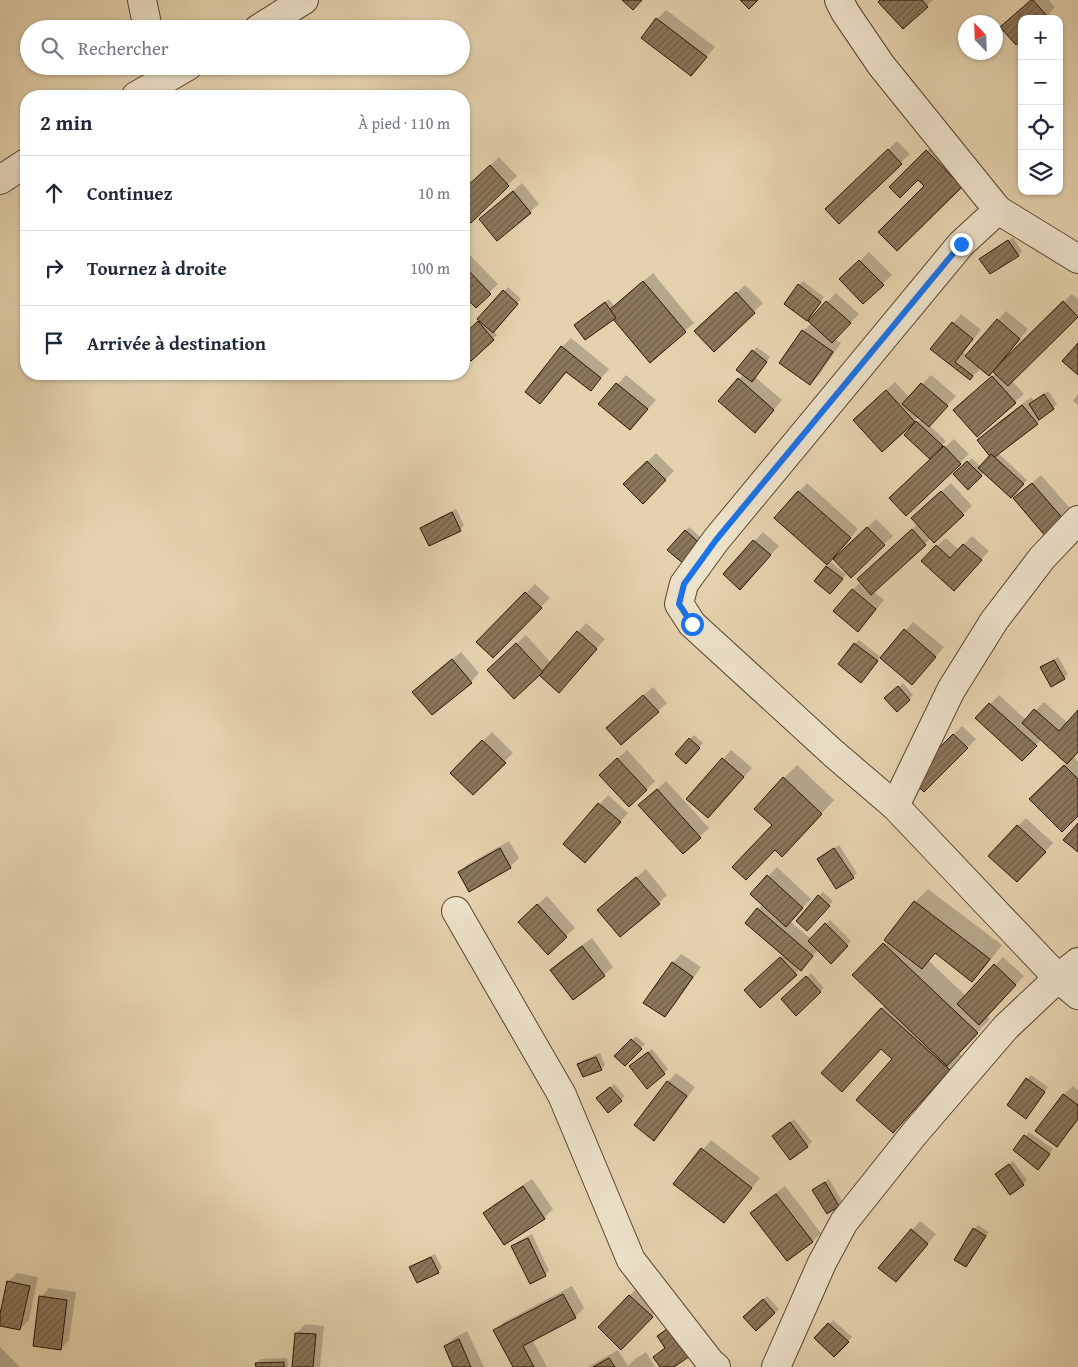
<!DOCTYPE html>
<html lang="fr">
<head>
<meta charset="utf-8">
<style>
	body { margin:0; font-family:"Gentium Book Plus",serif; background:#f2f2f3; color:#1f2937 }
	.controls { position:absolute; right:15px; top:15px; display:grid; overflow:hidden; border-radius:10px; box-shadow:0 1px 4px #0004 }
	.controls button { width:45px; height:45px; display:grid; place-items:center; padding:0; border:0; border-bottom:1px solid #e0e1e3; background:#fff; color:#1f2937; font:25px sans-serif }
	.compass { position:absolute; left:958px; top:15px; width:45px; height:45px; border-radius:50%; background:#fff; box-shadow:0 1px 4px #0004; rotate:337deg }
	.stop { position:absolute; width:15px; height:15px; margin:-11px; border:4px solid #1a73e8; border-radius:50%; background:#fff }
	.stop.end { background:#1a73e8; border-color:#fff; box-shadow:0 1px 5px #0008 }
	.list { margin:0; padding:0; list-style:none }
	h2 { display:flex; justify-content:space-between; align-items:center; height:65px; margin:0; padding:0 20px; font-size:21px }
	h2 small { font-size:16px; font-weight:400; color:#747a83 }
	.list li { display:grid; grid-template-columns:32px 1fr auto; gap:15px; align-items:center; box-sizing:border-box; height:75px; padding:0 20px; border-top:1px solid #e0e1e3 }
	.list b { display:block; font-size:19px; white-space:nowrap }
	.list em { font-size:16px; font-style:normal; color:#747a83 }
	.icon { flex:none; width:28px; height:28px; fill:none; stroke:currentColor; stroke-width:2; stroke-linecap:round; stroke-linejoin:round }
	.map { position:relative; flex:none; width:1078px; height:1367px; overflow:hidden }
	.search { position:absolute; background:#fff; box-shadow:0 1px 4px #0004; left:20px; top:20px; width:450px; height:55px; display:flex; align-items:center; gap:12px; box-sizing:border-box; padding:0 18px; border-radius:28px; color:#747a83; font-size:19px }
	.panel { position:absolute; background:#fff; box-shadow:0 1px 4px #0004; left:20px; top:90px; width:450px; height:290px; border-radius:20px }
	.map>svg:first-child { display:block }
	.shadow { fill:#0003 }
	.building { fill:url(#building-hatch); stroke:#281400 }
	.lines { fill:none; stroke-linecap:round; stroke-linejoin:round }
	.minor-casing { stroke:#57442c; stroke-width:30 }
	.minor { stroke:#ede2ca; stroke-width:28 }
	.route { stroke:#1a73e8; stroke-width:6 }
</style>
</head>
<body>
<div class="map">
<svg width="1078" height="1367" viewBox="0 0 1078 1367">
	<defs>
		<pattern id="building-hatch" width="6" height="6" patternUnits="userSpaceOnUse" patternTransform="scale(1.25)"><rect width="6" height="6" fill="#8a775a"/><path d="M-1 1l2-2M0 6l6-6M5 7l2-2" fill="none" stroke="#716048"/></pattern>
	</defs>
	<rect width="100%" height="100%" fill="#e4d2ae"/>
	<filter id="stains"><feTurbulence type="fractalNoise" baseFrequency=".004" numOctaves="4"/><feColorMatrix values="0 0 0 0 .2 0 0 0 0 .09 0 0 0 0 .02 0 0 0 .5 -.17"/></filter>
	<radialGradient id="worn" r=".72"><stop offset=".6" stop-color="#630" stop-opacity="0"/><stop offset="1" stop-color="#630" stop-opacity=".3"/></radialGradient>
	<g class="shadow">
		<path d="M882,0H933L903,27Z"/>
		<path d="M1032,0H1049L1055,7L1044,19H1022L1002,27Z"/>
		<path d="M666,10L715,47L691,75L657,19Z"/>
		<path d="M897,141L910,154L839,222L827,209Z"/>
		<path d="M936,142L970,177L897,249L926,186L918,178L891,187Z"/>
		<path d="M499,157L517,176L471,221L464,213V190Z"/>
		<path d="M522,183L539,204L530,212L481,219Z"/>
		<path d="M1013,237L1022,251L1018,255L981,259Z"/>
		<path d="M464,249L498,284L476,306L464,294Z"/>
		<path d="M869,252L892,275L863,302L841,279Z"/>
		<path d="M653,273L694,323L650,361L614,318L576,325L609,299L614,306Z"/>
		<path d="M803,281L824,297L811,315L799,285Z"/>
		<path d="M745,285L763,303L714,350L705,323Z"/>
		<path d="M508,287L521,299L493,330L497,335L471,360L464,352V335L480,320L479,319Z"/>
		<path d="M836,293L859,314L835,339L841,343L819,375L810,384L803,331L812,323L810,321Z"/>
		<path d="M1072,294L1078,299V316L1012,381L1024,394L1015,402L963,401L996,373L981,368L970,379L932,349L961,314L981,330L963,352L967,356L1006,311L1028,329L1009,353L1011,354Z"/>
		<path d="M571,338L609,369L591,390L567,371L540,402L562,347Z"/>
		<path d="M757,347L770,357L755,377L782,400L763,422L739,379L744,374L753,351Z"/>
		<path d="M626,375L656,400L630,429L600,404Z"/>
		<path d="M931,375L956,396L929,425L946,441L934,454L936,455L954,439L969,454L960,463L932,459L906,435L921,419L919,417L882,450L863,411L895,382L910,398Z"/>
		<path d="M1048,391L1057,404L1037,423L998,453L1027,480L1011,496L985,472L968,488L955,474L972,458L981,467L991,455L979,440L987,431L1031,397L1034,401Z"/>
		<path d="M1078,394V405L1073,401Z"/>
		<path d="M656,453L674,471L643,502L625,484Z"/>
		<path d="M1041,475L1074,513L1065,521L1015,498Z"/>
		<path d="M807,483L858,529L835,555L799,492Z"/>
		<path d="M951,483L972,506L963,514L931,538L873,591L884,600L866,622L852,590L861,582L867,571L918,524L921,510Z"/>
		<path d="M456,509L464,525L460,529L422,528L426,524Z"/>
		<path d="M876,519L893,536L884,544L835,559Z"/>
		<path d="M689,527L709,545L690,567L685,531Z"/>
		<path d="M763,532L779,546L748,580L724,574Z"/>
		<path d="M972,536L989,551L962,581L937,546L946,538L959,550Z"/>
		<path d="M831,562L846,575L834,589L816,581Z"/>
		<path d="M535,584L550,598L493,656L478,641Z"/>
		<path d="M913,622L944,647L920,675L912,684L880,657L865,677L855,644L859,640L882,658Z"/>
		<path d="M586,623L605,639L567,683L497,661L526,635L551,663Z"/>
		<path d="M461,652L479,673L471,682L423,684Z"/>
		<path d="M1058,657L1068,674L1064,678L1041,668Z"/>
		<path d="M903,683L913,695L897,711L886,698Z"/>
		<path d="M653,687L667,703L658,711L616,719Z"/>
		<path d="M999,695L1026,720L1044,702L1068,723L1078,711V751L1073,756L1078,762V814L1031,799L1068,762L1042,739L1022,759L977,718Z"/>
		<path d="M962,726L976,739L924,791L911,778Z"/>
		<path d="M492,732L513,753L473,793L452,772Z"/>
		<path d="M694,735L703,743L690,758V739Z"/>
		<path d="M627,750L655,781L646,790L609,766Z"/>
		<path d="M731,750L752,768L717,808L723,759Z"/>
		<path d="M797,765L834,800L795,842L773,825L784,778Z"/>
		<path d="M666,781L709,828L683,853L649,797Z"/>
		<path d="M608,795L628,813L585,862L565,844Z"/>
		<path d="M1026,818L1053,843L1026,872L1018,826Z"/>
		<path d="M509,841L519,858L510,867L470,890L460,872L468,864Z"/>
		<path d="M839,845L857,873L853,877L819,859Z"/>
		<path d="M777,867L811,899L790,921L811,939L830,920L851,941L831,962L818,950L800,969L760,1006L754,982L784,955L758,909L763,904L752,894Z"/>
		<path d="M646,869L667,895L659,903L599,910Z"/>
		<path d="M928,889L1002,945L985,967L972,980L936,953L929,961L966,996L1003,957L1024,976L986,1016L990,1019L958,1053L962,1056L906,1118L894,1059L882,1048L823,1073L885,1005L854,975L887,941L915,902Z"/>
		<path d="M823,892L833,901L811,925L819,896Z"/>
		<path d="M547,896L575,928L566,936L528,913Z"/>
		<path d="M592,938L613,967L604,975L552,970L560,961Z"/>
		<path d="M681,954L701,967L673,1007L664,1016L645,1002L673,963Z"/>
		<path d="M811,973L824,988L796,1014L783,999Z"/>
		<path d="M636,1036L645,1044L625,1065L616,1056Z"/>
		<path d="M652,1049L668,1069L664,1073L635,1062Z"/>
		<path d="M600,1053L605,1065L601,1069L579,1064L583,1060Z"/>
		<path d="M676,1073L695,1087L663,1130L654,1139L668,1082Z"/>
		<path d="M1031,1075L1048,1087L1030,1113L1027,1079Z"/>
		<path d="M614,1084L625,1096L609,1111L602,1095Z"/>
		<path d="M1073,1086L1078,1090V1120L1057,1145L1037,1131L1064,1094Z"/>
		<path d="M794,1119L812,1142L790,1159L778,1132Z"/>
		<path d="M1029,1132L1053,1149L1042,1164L1015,1150Z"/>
		<path d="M711,1140L760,1178L724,1222L675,1184Z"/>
		<path d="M1013,1161L1027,1180L1023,1184L997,1174Z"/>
		<path d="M532,1179L553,1209L544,1218L484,1213L493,1205Z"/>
		<path d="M829,1179L842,1201L838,1205L814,1190Z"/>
		<path d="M785,1186L821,1233L812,1242L752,1213L761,1204Z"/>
		<path d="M920,1221L936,1234L904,1272L912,1230Z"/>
		<path d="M978,1225L989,1232L966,1266L974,1229Z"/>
		<path d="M532,1234L549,1271L545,1275L513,1246L517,1242Z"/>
		<path d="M435,1254L442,1268L438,1272L411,1268L415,1264Z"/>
		<path d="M17,1273L38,1277L29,1320L20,1329L0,1325L9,1281Z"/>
		<path d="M572,1286L584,1308L575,1317L532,1339L547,1367H514L495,1331L504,1322Z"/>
		<path d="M638,1287L660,1308L621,1348L599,1327Z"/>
		<path d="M49,1288L76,1292L69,1340L61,1349L41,1297Z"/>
		<path d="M767,1296L779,1309L775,1313L745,1317Z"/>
		<path d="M833,1320L852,1337L834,1355L816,1338Z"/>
		<path d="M305,1324L324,1326L320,1367H293L297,1333Z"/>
		<path d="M467,1331L484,1367H455L445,1346L454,1338Z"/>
		<path d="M0,1347L20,1367H0Z"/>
		<path d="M618,1350L628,1366L635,1359L646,1352L655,1367H588Z"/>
		<path d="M287,1358L288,1367H257V1363L261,1359Z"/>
	</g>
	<g class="building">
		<path d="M622,0H642L633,10Z"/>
		<path d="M740,0H758L749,9Z"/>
		<path d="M880,0H922L928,7L903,29L878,2Z"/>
		<path d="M1031,0H1033L1048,17L1045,19H1022V40L1016,45L1000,27Z"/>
		<path d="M656,18L707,57L691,76L641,38Z"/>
		<path d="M888,149L902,164L839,224L825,209Z"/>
		<path d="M926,150L962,187L897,251L878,232L924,186L918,180L900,198L889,187Z"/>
		<path d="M490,165L509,186L471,223L464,215V189Z"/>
		<path d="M513,191L531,213L497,241L479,219Z"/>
		<path d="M1008,240L1019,256L990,274L979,259Z"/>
		<path d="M859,260L884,285L863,304L839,279Z"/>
		<path d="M464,266L491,294L476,308L464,296Z"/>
		<path d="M643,281L686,332L650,363L607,312Z"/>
		<path d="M798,284L821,302L807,321L784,304Z"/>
		<path d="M503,290L518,304L493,333L477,319Z"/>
		<path d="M736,292L755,313L714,352L694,331Z"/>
		<path d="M826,301L851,323L832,343L808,321Z"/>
		<path d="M1063,301L1078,317L1008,386L992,371Z"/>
		<path d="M605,302L616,318L585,340L574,325Z"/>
		<path d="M997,319L1020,339L989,376L965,356Z"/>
		<path d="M478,321L494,340L471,361L464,354V334Z"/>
		<path d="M952,322L973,339L955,362L973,376L970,380L930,349Z"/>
		<path d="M802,330L833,352L810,385L779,363Z"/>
		<path d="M1078,343V375L1062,361Z"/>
		<path d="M561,346L601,378L591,391L566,372L540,404L525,392Z"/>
		<path d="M752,350L767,362L752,382L736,370Z"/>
		<path d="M992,376L1016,403L977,437L953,410Z"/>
		<path d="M738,378L774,410L755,433L718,401Z"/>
		<path d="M616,383L648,409L630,430L598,404Z"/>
		<path d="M921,383L948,406L929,427L902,404Z"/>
		<path d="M886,390L915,422L882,452L853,420Z"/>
		<path d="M1044,394L1054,409L1039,420L1029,404Z"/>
		<path d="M1022,405L1038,424L992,459L977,440Z"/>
		<path d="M916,421L943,446L931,460L904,435Z"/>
		<path d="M944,446L961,464L906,516L889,498Z"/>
		<path d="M991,454L1024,484L1011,498L978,468Z"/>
		<path d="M647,461L666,480L643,504L623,484Z"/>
		<path d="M967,461L982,476L968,490L953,474Z"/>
		<path d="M1032,483L1066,522L1047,538L1013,498Z"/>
		<path d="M798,491L851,538L827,565L774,518Z"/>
		<path d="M941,491L964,515L934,543L911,518Z"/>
		<path d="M452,512L461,531L429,546L420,528Z"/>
		<path d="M867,527L885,545L851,578L833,559Z"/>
		<path d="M912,529L926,545L871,595L857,579Z"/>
		<path d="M685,530L706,549L690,569L667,550Z"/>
		<path d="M753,540L771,555L740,590L723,574Z"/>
		<path d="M963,544L982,560L954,591L921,561L936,545L950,558Z"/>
		<path d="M826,566L843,579L830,594L814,581Z"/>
		<path d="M852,589L876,609L858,632L833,611Z"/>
		<path d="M525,592L542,608L493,658L476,642Z"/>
		<path d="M904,629L936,657L912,685L880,658Z"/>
		<path d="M577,631L597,649L559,693L539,675Z"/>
		<path d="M516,643L543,672L514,699L487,670Z"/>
		<path d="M854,643L878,661L861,683L838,664Z"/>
		<path d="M452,659L472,683L432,715L412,692Z"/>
		<path d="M1054,660L1065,679L1051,687L1040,667Z"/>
		<path d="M898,686L910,700L897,712L884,698Z"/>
		<path d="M643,695L659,712L621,745L606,728Z"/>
		<path d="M989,703L1037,746L1022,761L975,718Z"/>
		<path d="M1034,709L1059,731L1078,710V752L1067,764L1022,723Z"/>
		<path d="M953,734L968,748L924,792L909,778Z"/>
		<path d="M689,738L700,748L686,764L675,754Z"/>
		<path d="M482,740L506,763L473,795L450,773Z"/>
		<path d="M617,758L647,790L629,807L599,775Z"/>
		<path d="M722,758L744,777L708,818L686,799Z"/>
		<path d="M1064,765L1078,779V816L1062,832L1029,799Z"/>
		<path d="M783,777L822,814L782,857L775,850L746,880L732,867L772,825L754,809Z"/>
		<path d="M657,789L701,838L683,854L638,805Z"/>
		<path d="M598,803L621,822L585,863L563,844Z"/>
		<path d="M1078,823V852L1063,840Z"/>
		<path d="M1017,825L1046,852L1017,882L988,856Z"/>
		<path d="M500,848L511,868L469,892L458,872Z"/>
		<path d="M834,848L854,878L836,889L817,859Z"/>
		<path d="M767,875L803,908L786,927L750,894Z"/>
		<path d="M636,877L660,904L620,937L597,910Z"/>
		<path d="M818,895L830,906L807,931L796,921Z"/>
		<path d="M914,901L990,959L972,982L935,953L922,969L884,940Z"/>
		<path d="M537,904L567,937L548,955L518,922Z"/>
		<path d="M757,908L813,956L801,971L745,923Z"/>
		<path d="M825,923L848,946L831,964L808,941Z"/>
		<path d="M883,943L978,1033L947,1066L852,975Z"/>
		<path d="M582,946L605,976L573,1000L550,970Z"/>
		<path d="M780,957L797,975L760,1008L744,990Z"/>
		<path d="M672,962L693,977L665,1017L643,1003Z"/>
		<path d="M994,964L1016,985L979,1025L957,1004Z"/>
		<path d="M806,976L821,992L796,1016L781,999Z"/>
		<path d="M881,1008L950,1070L893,1133L856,1100L892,1059L881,1049L842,1092L821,1073Z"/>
		<path d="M631,1039L642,1049L625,1066L614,1056Z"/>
		<path d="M648,1052L665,1074L647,1089L629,1066Z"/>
		<path d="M596,1057L602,1070L583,1077L577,1064Z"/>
		<path d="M1026,1078L1045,1092L1026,1119L1007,1105Z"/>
		<path d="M667,1081L687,1096L654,1141L634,1125Z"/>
		<path d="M610,1087L622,1101L608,1113L596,1098Z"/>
		<path d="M1063,1094L1078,1105V1119L1057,1147L1035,1131Z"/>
		<path d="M790,1122L808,1147L790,1160L772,1136Z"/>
		<path d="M1024,1135L1050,1154L1038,1170L1013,1150Z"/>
		<path d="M701,1148L752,1188L724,1223L673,1184Z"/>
		<path d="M1009,1164L1024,1185L1010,1195L995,1174Z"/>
		<path d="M825,1182L839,1206L827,1214L812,1190Z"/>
		<path d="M523,1186L545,1219L504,1245L483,1213Z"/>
		<path d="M776,1194L813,1242L787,1261L750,1213Z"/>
		<path d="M973,1228L986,1236L966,1267L954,1260Z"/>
		<path d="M911,1229L928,1244L896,1282L878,1268Z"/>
		<path d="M528,1238L546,1276L530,1284L511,1246Z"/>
		<path d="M431,1257L439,1273L417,1283L409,1267Z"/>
		<path d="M7,1281L30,1286L20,1330L0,1326V1314Z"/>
		<path d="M563,1294L576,1318L523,1346L534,1367H513L493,1330Z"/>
		<path d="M629,1295L653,1317L621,1350L598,1327Z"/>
		<path d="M39,1296L67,1300L61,1350L33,1346Z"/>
		<path d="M763,1299L775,1313L756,1331L743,1317Z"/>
		<path d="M828,1323L849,1342L834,1357L814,1338Z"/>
		<path d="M670,1327L690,1356L674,1367H660L653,1357L665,1348L657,1336Z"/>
		<path d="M295,1333L316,1334L313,1367H292Z"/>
		<path d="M459,1339L471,1367H453L444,1346Z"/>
		<path d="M609,1358L615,1367H593Z"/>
		<path d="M284,1362V1367H256L255,1363Z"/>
	</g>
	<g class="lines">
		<g class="minor-casing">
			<g id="minor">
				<path d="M142,0L148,29"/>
				<path d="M839,0L845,12L881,65L998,210L1078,259"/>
				<path d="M258,29L304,0"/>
				<path d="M136,96L188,66"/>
				<path d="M0,180L26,163"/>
				<path d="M998,210L961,244L716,540L684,584L679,604L692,624L833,753L895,806L1058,978L1078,995"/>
				<path d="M895,806L951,690L994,621L1042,558L1078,520"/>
				<path d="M456,911L562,1095L631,1260L711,1363L716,1367"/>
				<path d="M776,1367L822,1263L844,1222L914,1134L1006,1027L1058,978L1078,962"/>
			</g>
		</g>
		<use href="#minor" class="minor"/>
	</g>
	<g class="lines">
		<path class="route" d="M692,624L679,604L684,584L716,540L961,244"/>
	</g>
	<rect width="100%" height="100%" filter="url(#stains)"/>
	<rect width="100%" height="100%" fill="url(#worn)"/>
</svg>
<div class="controls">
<button>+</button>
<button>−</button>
<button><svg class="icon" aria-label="locate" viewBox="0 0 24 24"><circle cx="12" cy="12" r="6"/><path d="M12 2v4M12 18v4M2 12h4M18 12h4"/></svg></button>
<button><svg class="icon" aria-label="layers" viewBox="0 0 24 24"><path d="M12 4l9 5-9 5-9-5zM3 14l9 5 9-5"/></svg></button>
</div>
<svg class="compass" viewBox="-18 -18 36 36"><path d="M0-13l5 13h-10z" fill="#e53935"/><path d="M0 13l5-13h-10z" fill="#747a83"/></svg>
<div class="stop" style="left:692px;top:624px"></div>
<div class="stop end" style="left:961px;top:244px"></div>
<div class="search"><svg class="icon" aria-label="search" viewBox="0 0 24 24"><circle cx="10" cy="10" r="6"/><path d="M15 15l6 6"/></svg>Rechercher</div>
<section class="panel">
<h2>2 min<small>À pied · 110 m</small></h2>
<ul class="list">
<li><svg class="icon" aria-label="ahead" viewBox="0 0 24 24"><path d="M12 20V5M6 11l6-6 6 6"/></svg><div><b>Continuez</b></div><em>10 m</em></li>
<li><svg class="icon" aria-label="right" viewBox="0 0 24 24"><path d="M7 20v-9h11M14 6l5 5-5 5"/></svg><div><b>Tournez à droite</b></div><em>100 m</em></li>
<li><svg class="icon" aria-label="arrive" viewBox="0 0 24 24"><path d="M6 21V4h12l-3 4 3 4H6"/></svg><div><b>Arrivée à destination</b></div></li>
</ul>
</section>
</div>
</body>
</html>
